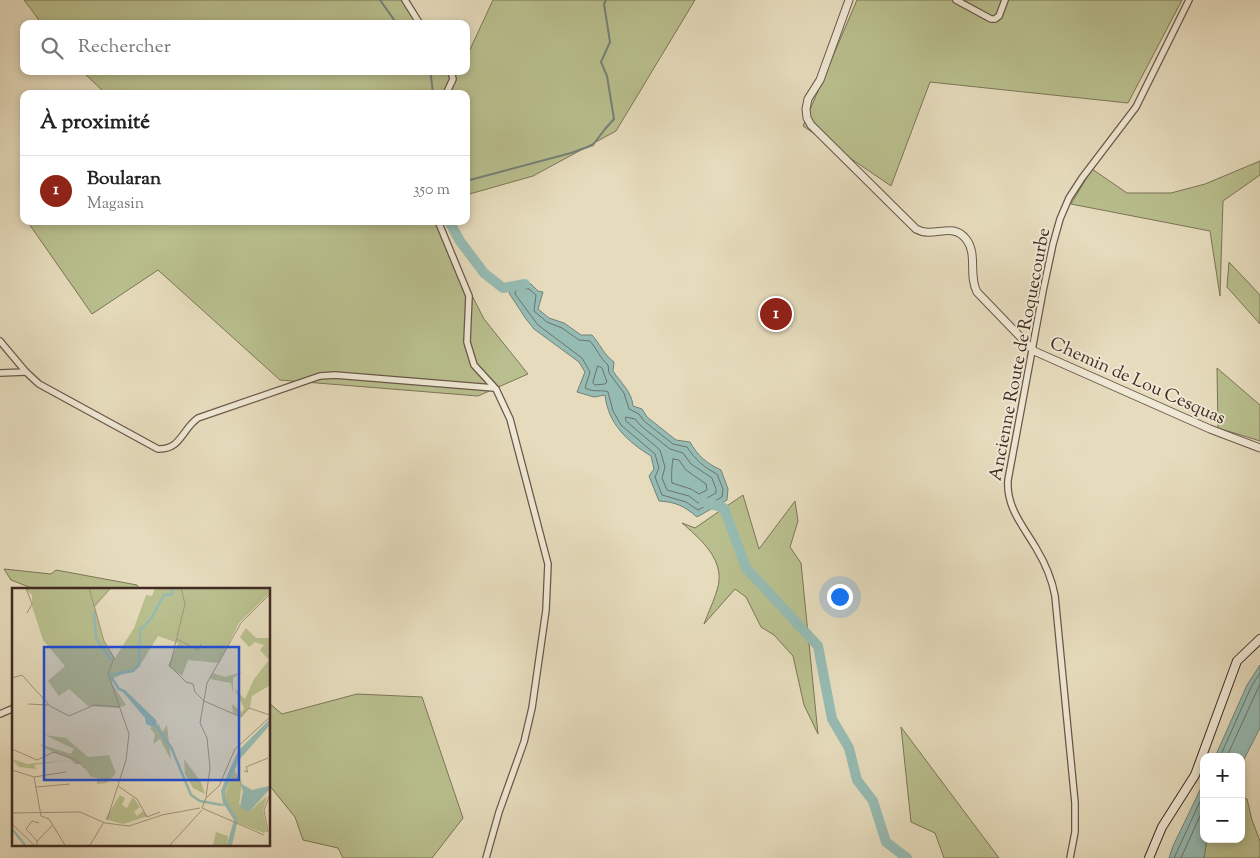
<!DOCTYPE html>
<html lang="fr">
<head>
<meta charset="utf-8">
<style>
	body { margin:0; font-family:"Sorts Mill Goudy",serif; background:#f6f6f6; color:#222 }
	.controls { position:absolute; right:15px; bottom:15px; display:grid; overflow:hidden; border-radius:10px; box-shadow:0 2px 8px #0003 }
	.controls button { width:45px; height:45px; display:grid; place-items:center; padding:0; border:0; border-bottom:1px solid #e0e0e0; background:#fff; color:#222; font:25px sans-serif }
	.you { position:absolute; left:839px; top:596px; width:18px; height:18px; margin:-12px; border:4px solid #fff; border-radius:50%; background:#1a73e8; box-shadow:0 0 0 8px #1a73e833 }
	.badge { display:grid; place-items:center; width:32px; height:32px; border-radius:50%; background:#8f2418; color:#fff; font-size:16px; font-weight:700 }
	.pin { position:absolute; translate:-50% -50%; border:2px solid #fff; box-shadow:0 1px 5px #0006 }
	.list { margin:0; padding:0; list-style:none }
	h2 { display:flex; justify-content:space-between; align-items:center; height:65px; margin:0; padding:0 20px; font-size:21px }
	h2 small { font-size:16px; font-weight:400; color:#767676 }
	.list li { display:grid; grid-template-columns:32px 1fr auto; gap:15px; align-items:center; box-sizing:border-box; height:70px; padding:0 20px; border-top:1px solid #e0e0e0 }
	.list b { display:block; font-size:19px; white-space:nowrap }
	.list p { margin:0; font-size:16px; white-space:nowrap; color:#767676 }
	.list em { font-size:16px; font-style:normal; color:#767676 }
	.icon { flex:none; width:28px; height:28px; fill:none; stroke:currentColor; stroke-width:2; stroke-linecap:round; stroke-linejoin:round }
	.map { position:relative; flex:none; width:1260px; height:858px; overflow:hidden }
	.search { position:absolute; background:#fff; box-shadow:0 2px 8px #0003; left:20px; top:20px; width:450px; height:55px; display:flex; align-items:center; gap:12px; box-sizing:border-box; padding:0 18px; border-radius:10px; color:#767676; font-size:19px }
	.panel { position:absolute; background:#fff; box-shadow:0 2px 8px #0003; left:20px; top:90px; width:450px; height:135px; border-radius:10px }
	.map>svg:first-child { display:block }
	.green { fill:#b9bf8e; stroke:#7d7558 }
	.water { fill:#96bbb3; stroke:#748179 }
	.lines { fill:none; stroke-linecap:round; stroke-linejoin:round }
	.shore { stroke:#6c736b; stroke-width:1 }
	.stream { stroke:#748179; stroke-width:2 }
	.river { stroke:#96bbb3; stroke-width:10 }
	.minor-casing { stroke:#6a574a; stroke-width:8 }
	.tertiary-casing { stroke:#6a574a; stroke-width:9 }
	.secondary-casing { stroke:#412b23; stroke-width:10 }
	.minor { stroke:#efe8d4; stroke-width:5.5 }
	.tertiary { stroke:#efe8d4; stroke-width:7 }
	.secondary { stroke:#efe8d4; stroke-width:8 }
	.labels { text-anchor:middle; stroke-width:4; stroke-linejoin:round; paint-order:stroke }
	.street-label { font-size:18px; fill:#412b23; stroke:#efe8d4 }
	.inset-river { fill:none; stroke:#96bbb3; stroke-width:2.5 }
	.inset-road { fill:none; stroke:#a4957f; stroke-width:1 }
	.view { fill:#1d4ed8; fill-opacity:0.15; stroke:#1d4ed8; stroke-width:2.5 }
	.inset-edge { fill:none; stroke:#412b23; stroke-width:2.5 }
</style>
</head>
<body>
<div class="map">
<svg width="1260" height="858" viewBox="0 0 1260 858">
	<rect width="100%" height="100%" fill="#e6dcbd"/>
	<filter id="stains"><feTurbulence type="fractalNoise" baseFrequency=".004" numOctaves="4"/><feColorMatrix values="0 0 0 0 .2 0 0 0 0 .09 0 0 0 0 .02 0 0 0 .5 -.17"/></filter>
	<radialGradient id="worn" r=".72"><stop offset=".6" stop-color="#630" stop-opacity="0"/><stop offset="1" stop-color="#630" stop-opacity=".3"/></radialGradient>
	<g class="green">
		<path d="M24,0H407L423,24H42Z"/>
		<path d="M493,0H695L616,131L533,176L466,195V94H106L82,71H456L458,75L460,71H466V58Z"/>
		<path d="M857,0H1182L1128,103L930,82L891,186L803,126Z"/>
		<path d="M1260,161V175L1223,201L1220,296L1210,231L1071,204L1092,169L1127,193H1171L1205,184Z"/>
		<path d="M27,221H442L439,231L484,319L528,374L478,396L280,380L158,270L92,314Z"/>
		<path d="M1229,262L1260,295V324L1227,287Z"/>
		<path d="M1217,368L1260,405V441L1218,428Z"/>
		<path d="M743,495L759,549L795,501L798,521L790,547L801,563L818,734L804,705L793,656L774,635L761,627L746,597L735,589L704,624C708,613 719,590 719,580C721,556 698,537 682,523L695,528Z"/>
		<path d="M4,569L51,574L56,570L137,585L139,589H34L11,580Z"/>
		<path d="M357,694L422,697L463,818L432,858H343L338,848L303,840L295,817L269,785V703L282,714Z"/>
		<path d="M901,727L999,858H944L935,833L911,822Z"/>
		<path d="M1241,797L1247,799L1252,820L1260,841V858H1204L1207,839H1241Z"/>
	</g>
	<g class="water">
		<path d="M514,283L531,284L538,291L543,292L538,309L549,318L564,323L581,335H592C600,344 604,355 614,362L613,371C621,383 632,392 633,406L642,409L647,417L676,440L690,442C698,456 706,463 721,470L728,489L727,500L697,517C684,506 676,502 659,501L649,476L654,469L651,456C628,442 608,424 605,395L594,397L577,392L585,372L579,362L534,329L526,319L509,293Z"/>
		<path d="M1260,665V728L1241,765V757H1215L1247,685Z"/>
		<path d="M1204,782V839H1207L1204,858H1169L1173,846Z"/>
	</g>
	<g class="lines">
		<g class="shore">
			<path d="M518,288L529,289L536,295L534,311L547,322L562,328L579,340L590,341C597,349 600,358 608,365L609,373L624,393L629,409L639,414L644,421L673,444L687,447C695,459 703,467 717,474L723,489L722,497L698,510L686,502L662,495L655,477L659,468L655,454L621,425L613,411L608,392C601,389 595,393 585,388L590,372L582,358L538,325L515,294Z"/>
			<path d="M598,366L602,368L607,382L605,384L595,385L593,383Z"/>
			<path d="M626,417L635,419L641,426L670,449L683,453L691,464L712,478L716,489V493L698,503L689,496L667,490L662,478L665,467L660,450L626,421Z"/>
			<path d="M673,459L679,460L686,470L706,484L707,490L699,494L691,489L672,483C671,480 672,462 673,459Z"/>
			<path d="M1220,757L1251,687L1260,673"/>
			<path d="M1229,757L1228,754L1260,684"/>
			<path d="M1174,858L1204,793"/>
			<path d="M1181,858L1204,807"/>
		</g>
		<g class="stream">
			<path d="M380,0L397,24"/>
			<path d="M429,71L431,76L433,94"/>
			<path d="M466,181L571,153L593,145L605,129L614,119L607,76L601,62L610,42L604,4L606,0"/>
		</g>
		<g class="river">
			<path d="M449,221L460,241L484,273L503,288L525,284"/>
			<path d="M704,502L724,508L746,568L818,646L832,719L849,748L857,780L873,801L886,842L907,858"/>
		</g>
		<g class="minor-casing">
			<g id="minor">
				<path d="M405,0L420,24"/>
				<path d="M956,0L991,19H995L999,16L1005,0"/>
				<path d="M446,94L453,79L451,71"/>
				<path d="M438,221L469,296L467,342L474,365L496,389L510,419L548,564L546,610L532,708L524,742L499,812L486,858"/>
				<path d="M0,341L26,372L39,384L158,449C181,450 182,429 198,418L320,376L335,375L494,388"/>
				<path d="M0,373L26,372"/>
				<path d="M0,714L14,708"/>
				<path d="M1070,858L1075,832V803L1055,596C1052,579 1045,563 1036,548C1023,526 1006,507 1008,480L1043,291L1053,244L1060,219L1069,198L1082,178L1136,107L1189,0"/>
			</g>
		</g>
		<g class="tertiary-casing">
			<path id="tertiary" d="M849,0L820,80L808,99L806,109L807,118L811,125L916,229C934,239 952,221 966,239C978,254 968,275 977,292L1034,351L1210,429L1260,448"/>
		</g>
		<g class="secondary-casing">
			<path id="secondary" d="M1149,858L1162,827L1195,775L1237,661L1260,639"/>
		</g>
		<use href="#minor" class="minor"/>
		<use href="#tertiary" class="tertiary"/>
		<use href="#secondary" class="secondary"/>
	</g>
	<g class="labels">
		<g class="street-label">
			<text transform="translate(1019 354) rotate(-79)" y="6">Ancienne Route de Roquecourbe</text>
			<text transform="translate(1138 380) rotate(24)" y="6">Chemin de Lou Cesquas</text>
		</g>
	</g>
	<g transform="translate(12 588)">
		<rect width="258" height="258" fill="#e6dcbd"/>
		<path d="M12,0H99L83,19L92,53L103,70L122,40L134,7L140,8L143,0H257L258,5L227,35L207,75L176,72L170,88L156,78L166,55L146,48L127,79L102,90L100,95L114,117L106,120L76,118L57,101L47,108L36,93L53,78L31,52L20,18V7ZM234,40L244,50H257V98L240,108L238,119L230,128L221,125L220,116L230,124L232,120L222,100L233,111L242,91L257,72L248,62L252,57L243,54L237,59L228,49ZM230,84L221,90V105L219,95L198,91L201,85L213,89ZM147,136L150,144L155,137L159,172L148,151L141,156L143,146L138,140ZM33,147L54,150L76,169L97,167L104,185L95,195L85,196V190L79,189L70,176H63L58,171L32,160L28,156L59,166L62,161ZM0,171L15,176L58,172L22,177L24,181L7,179ZM172,171L189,194L193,206L181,200L173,186ZM222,182L230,194L227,216L237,224L255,208L251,222L255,243L252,245L226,235L212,209ZM108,207L113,210L110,217L115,220L121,209L128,219L122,224L125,228L131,223L136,228L111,236L93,231ZM204,244L216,248L215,257H201Z" fill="#b9bf8e"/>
		<path d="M114,103L144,132L145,136L140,139L134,136L133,130L111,104ZM257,132V138L227,172L213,204V209L226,232L220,257H215L222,232L213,218L207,217L211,216L209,203L214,190L226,163ZM228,195L240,202L257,198V202L237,224L228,219L231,203Z" fill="#96bbb3"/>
		<path class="inset-river" d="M82,24L84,50L99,72M98,87L121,83L127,77L128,42L139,31L152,7H159L162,0M99,89L107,101L114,104M139,136L144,138L159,159L179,207L188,213L210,217M0,241L13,257"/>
		<path class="inset-road" d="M14,0L20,16L15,25M77,0L92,53L102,70L96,86L117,146L114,172L95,232M169,0L173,16L158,78L174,94L181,96L183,104L192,113L229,129L237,120L258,127M82,18L99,0M165,51L186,62L189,56M0,90L10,87L38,118L57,128L82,117L108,119M16,116L36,117M0,161L25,172L42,164L62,171L73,180M0,182L22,189L29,228L37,231L53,257M232,183L236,184L234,179L256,170M22,189L54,184M106,198L125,211L135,229L148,224M24,199L58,196M194,209L198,180L195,150L188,135L195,95L229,35L258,6M190,220L194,210L207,198L223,161L258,129M190,220L252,247M0,225L68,224L93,235L117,238L150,227L188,220M0,236L22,257M256,244L252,222L258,206M25,253L14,241L20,233L27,235M25,257V253L41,237M78,257L92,234M158,257L190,222"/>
		<path class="view" d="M32,59H227V192H32Z"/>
		<rect width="258" height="258" class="inset-edge"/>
	</g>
	<rect width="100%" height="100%" filter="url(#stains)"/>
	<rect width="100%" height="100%" fill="url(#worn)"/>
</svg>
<div class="controls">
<button>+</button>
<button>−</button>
</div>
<div class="you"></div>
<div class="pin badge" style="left:776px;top:314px">1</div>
<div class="search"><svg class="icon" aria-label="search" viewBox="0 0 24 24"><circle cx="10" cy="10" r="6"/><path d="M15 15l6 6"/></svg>Rechercher</div>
<section class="panel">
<h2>À proximité<small></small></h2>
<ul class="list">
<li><span class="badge">1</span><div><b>Boularan</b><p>Magasin</p></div><em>350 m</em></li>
</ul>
</section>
</div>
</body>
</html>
